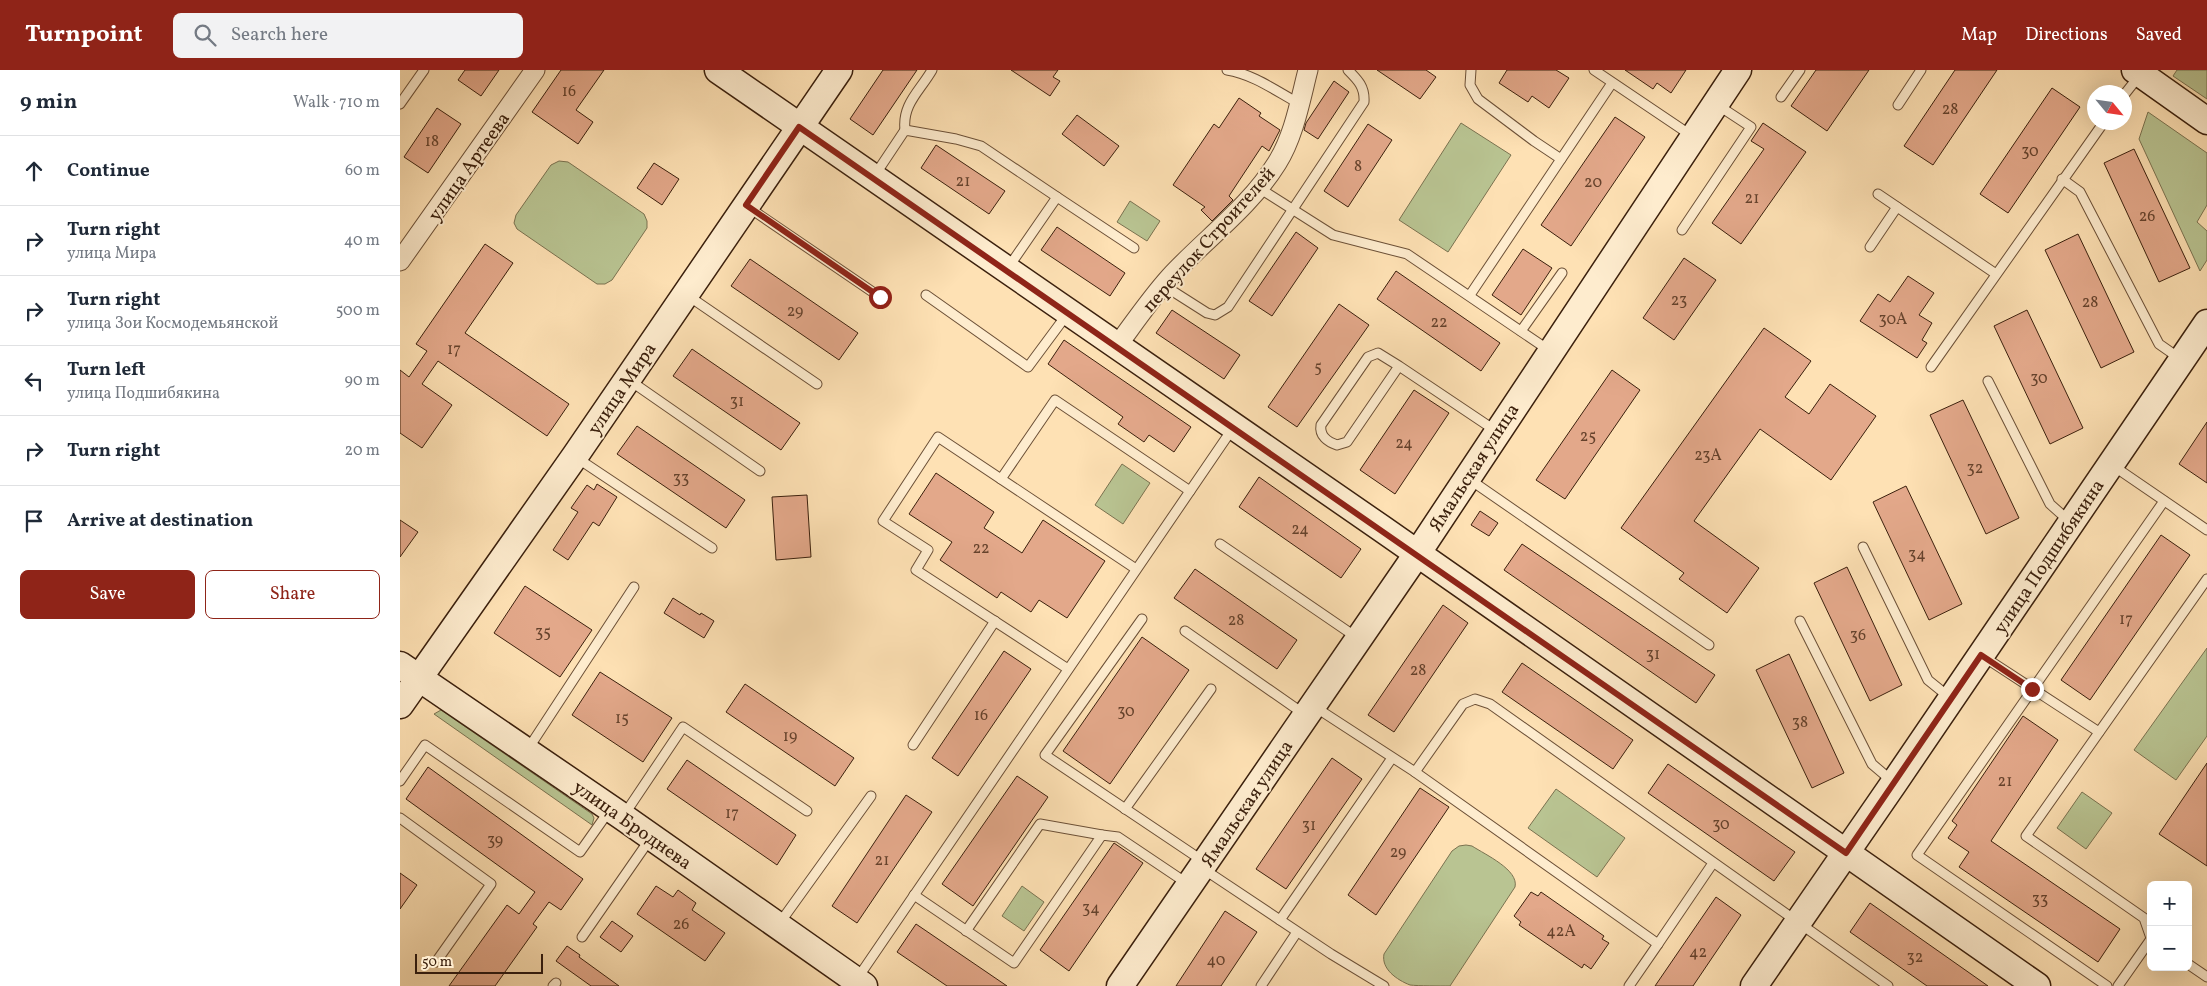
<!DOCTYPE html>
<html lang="en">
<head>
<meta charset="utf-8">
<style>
	body { margin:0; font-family:Vollkorn,serif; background:#f2f2f3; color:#1f2937 }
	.controls { position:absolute; right:15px; bottom:15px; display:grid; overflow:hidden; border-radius:8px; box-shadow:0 5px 20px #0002 }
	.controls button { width:45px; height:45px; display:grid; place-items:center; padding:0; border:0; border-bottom:1px solid #e0e1e3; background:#fff; color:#1f2937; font:25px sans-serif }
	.compass { position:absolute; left:1687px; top:15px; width:45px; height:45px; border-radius:50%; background:#fff; box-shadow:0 5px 20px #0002; rotate:119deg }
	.scale { position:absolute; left:15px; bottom:12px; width:128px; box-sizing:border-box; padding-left:5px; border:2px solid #3b200d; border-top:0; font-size:14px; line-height:18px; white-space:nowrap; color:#3b200d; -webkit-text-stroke:4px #feecce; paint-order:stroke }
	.stop { position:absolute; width:15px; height:15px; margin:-11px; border:4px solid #8f2418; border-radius:50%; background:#fff }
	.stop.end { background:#8f2418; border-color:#fff; box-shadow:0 1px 5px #0008 }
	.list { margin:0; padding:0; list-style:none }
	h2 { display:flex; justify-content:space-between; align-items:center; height:65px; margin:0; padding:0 20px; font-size:21px }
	h2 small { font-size:16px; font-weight:400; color:#747a83 }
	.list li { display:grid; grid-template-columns:32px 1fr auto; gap:15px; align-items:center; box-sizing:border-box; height:70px; padding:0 20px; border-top:1px solid #e0e1e3 }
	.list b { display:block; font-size:19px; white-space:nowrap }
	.list p { margin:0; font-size:16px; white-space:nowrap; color:#747a83 }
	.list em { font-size:16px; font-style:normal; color:#747a83 }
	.actions { display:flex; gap:10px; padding:15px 20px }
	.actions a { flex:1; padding:11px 0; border:1px solid #8f2418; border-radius:8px; text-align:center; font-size:18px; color:#8f2418 }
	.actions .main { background:#8f2418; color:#fff }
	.icon { flex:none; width:28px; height:28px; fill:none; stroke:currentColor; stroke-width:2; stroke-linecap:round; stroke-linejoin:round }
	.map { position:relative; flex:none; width:1807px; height:916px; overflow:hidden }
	header { display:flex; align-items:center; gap:30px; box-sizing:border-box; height:70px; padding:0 25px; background:#8f2418; color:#fff }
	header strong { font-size:24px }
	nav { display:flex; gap:28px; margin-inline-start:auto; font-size:18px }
	.search { width:350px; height:45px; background:#f2f2f3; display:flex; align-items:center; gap:12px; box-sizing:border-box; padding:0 18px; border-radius:8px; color:#747a83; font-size:19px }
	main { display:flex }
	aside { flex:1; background:#fff }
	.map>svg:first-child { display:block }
	.green { fill:#b9c492; stroke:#7a7250 }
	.building { fill:#e3a88a; stroke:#3b200d }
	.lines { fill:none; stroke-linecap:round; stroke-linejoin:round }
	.lane-casing { stroke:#6c5037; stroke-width:11 }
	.street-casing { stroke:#6c5037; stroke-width:21 }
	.secondary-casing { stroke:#3b200d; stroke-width:29 }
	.lane { stroke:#feecce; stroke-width:9 }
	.street { stroke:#feecce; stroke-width:19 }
	.secondary { stroke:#feecce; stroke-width:26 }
	.route { stroke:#8f2418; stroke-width:6 }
	.labels { text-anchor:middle; stroke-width:4; stroke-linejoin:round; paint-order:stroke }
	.number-label { font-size:16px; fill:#65422c }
	.street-label { font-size:19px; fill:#3b200d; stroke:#feecce }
</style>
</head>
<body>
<header>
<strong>Turnpoint</strong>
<div class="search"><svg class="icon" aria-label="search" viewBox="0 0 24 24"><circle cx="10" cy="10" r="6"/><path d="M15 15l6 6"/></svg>Search here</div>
<nav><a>Map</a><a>Directions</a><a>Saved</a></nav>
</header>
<main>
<aside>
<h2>9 min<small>Walk · 710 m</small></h2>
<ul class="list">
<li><svg class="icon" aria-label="ahead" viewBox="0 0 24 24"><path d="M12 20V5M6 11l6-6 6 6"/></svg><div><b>Continue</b></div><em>60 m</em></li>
<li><svg class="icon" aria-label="right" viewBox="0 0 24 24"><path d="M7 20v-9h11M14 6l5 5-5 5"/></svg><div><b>Turn right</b><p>улица Мира</p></div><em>40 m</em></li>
<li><svg class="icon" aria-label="right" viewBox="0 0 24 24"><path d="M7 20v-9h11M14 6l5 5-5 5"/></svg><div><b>Turn right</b><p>улица Зои Космодемьянской</p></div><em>500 m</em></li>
<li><svg class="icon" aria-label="left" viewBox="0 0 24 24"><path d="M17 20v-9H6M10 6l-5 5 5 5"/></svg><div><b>Turn left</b><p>улица Подшибякина</p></div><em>90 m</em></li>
<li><svg class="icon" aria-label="right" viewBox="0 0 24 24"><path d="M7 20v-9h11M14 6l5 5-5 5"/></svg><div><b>Turn right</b></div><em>20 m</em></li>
<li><svg class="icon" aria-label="arrive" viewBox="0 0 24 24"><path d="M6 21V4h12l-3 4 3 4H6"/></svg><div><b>Arrive at destination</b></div></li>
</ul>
<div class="actions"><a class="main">Save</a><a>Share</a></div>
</aside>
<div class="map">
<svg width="1807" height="916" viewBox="0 0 1807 916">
	<rect width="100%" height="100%" fill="#fee1b4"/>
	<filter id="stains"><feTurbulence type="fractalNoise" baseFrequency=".004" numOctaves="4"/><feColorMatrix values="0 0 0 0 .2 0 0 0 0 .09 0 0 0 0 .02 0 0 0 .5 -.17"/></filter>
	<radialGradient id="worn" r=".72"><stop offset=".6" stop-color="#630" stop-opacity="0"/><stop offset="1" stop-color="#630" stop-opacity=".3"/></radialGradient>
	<g class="green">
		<path d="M1777,0H1807V29L1773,6Z"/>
		<path d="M1748,42L1807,83V135L1797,152L1807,161V190L1800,201L1739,69Z"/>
		<path d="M1061,53L1111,85L1048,182L999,150Z"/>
		<path d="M159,91L168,92L244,144L247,151V158L212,210L205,214H197L117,159L114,153L116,145L151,95Z"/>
		<path d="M730,131L760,151L747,171L717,152Z"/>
		<path d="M722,394L750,413L723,454L695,435Z"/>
		<path d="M1807,578V666L1776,710L1734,680Z"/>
		<path d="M41,640L192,744L194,748L192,755L34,644Z"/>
		<path d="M1156,719L1225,768L1197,807L1128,758Z"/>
		<path d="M1682,722L1712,743L1686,779L1657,758Z"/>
		<path d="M1066,775L1072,776C1086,785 1119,800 1115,817L1050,916C1040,916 1018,916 1010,915C997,910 981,899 984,884L1052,781L1059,776Z"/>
		<path d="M622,816L644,832L624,861L602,846Z"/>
	</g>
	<g class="building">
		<path d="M65,0H99L81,26L58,10Z"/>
		<path d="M161,0H204L176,40L193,52L178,74L132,42Z"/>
		<path d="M483,0H517L473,65L450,49Z"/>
		<path d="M611,0H658L653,7L660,11L650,26Z"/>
		<path d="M977,0H1026L1036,7L1020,29Z"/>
		<path d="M1107,0H1156L1169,8L1149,38L1132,26L1128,32L1099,13Z"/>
		<path d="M1225,0H1286L1271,23L1257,13L1253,19Z"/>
		<path d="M1416,0H1469L1427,61L1391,36Z"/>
		<path d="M1555,0H1597L1533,95L1504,76Z"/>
		<path d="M934,11L949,22L918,69L904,60L906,53Z"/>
		<path d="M1652,18L1680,37L1608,143L1580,124Z"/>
		<path d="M839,28L861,43L859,46L880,60L869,81L862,76L829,126L833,130L812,151L801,140L805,137L773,115L814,54L819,58Z"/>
		<path d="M37,38L61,54L28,103L4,87Z"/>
		<path d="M677,45L719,76L704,96L662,64Z"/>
		<path d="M1215,47L1245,67L1171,176L1141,155Z"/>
		<path d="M1363,53L1406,82L1341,174L1312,153L1364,79L1351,71Z"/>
		<path d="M968,54L992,70L948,137L924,121Z"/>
		<path d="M536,75L605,121L589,144L521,98Z"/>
		<path d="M1734,79L1790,198L1759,212L1704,93Z"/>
		<path d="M254,93L279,109L262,135L237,118Z"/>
		<path d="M657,157L725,203L710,226L641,180Z"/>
		<path d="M896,162L918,178L872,246L849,231Z"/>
		<path d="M1678,164L1734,282L1701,298L1645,180Z"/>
		<path d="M85,174L113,193L65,263L169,334L147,366L38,291L22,314L52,335L22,378L0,363V300L9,307L27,281L16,274Z"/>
		<path d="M1123,179L1152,198L1121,245L1092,225Z"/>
		<path d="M1284,188L1316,210L1274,270L1243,248Z"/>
		<path d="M350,189L458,263L439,290L331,216Z"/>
		<path d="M996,201L1100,273L1081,301L977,229Z"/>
		<path d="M1508,206L1534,223L1519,245L1532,253L1522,270L1527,273L1517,288L1460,251L1478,224L1490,232Z"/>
		<path d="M939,234L969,255L897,357L868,337Z"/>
		<path d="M772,240L840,285L824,309L756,263Z"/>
		<path d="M1627,240L1683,358L1650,374L1594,256Z"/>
		<path d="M1364,258L1411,291L1385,327L1409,344L1430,314L1476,346L1431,410L1360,359L1294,451L1359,498L1327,543L1279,509L1284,503L1221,458Z"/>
		<path d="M664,270L791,357L774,382L749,365L744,372L718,354L723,347L648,294Z"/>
		<path d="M292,279L400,353L381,380L273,306Z"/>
		<path d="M1212,300L1240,320L1165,429L1136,410Z"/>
		<path d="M1014,320L1049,343L995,424L960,400Z"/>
		<path d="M1563,330L1619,448L1586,464L1530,345Z"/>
		<path d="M1807,352V413L1779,394Z"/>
		<path d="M237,356L345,430L326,458L217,384Z"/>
		<path d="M536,403L594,442L584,458L622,483L643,450L705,491L667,548L639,530L631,542L601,522L597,528L540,490L552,472L509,444Z"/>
		<path d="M859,407L961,479L941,508L839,437Z"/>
		<path d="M197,414L217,427L199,456L193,452L168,490L153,480L178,442L171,438L187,415L194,420Z"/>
		<path d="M1506,416L1562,534L1529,550L1473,432Z"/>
		<path d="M407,425L411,487L376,490L372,427Z"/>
		<path d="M1080,441L1098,453L1089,466L1071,455Z"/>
		<path d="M0,450L18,462L0,487Z"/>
		<path d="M1761,465L1790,485L1690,630L1661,610Z"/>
		<path d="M1122,474L1315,605L1296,633L1104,500Z"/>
		<path d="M1447,497L1502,615L1470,631L1414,513Z"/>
		<path d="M795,499L897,570L877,599L774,528Z"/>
		<path d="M125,516L192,560L160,607L94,563Z"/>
		<path d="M273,528L300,545L301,543L314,551L304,568L264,543Z"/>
		<path d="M1043,535L1068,553L994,662L968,645Z"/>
		<path d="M742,567L789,600L710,714L663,681Z"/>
		<path d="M604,581L631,599L558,706L532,688Z"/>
		<path d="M1389,584L1444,703L1412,718L1356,600Z"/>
		<path d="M1122,593L1233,670L1213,699L1102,622Z"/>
		<path d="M200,602L272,648L243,692L172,645Z"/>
		<path d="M345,614L454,688L435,716L326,642Z"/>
		<path d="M1623,646L1658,670L1591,771L1720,859L1698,892L1559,797L1569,782L1548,768L1557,755L1552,751Z"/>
		<path d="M932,688L962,709L886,819L856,799Z"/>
		<path d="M287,690L396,765L377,795L267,719Z"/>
		<path d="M1807,693V796L1759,764Z"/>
		<path d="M1268,694L1395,782L1374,811L1248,723Z"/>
		<path d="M28,697L183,809L161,840L149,832L133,854L137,857L95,916H49L107,835L119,844L135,822L6,729Z"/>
		<path d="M617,706L648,727L573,836L542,814Z"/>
		<path d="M1020,718L1049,737L976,845L948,825Z"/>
		<path d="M506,725L532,742L457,853L432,836Z"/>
		<path d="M714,773L743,793L669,901L640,880Z"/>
		<path d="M0,803L17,815L0,839Z"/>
		<path d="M256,816L273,827L278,820L296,833L292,840L325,863L305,891L237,844Z"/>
		<path d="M1131,822L1138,826L1141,822L1204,866L1202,869L1209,873L1191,899L1184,894L1182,898L1119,855L1121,852L1114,846Z"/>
		<path d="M1316,827L1341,845L1293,916H1255Z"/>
		<path d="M1470,833L1588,916H1527L1450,862Z"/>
		<path d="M825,841L857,862L821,916H776Z"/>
		<path d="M212,851L233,866L221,882L200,867Z"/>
		<path d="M516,854L607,916H547L497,882Z"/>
		<path d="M167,876L180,885L179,887L219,916H191L156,891Z"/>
	</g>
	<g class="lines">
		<g class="lane-casing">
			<g id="lane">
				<path d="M827,0C853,4 876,21 900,34"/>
				<path d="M1071,0L1070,15L1078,29L1134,71L1161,89"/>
				<path d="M1194,0L1292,66"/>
				<path d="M1724,25L1739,6"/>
				<path d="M1381,27L1400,0"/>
				<path d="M0,34L24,0"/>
				<path d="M1498,35L1521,0"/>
				<path d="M505,60C502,34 520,21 532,0"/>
				<path d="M475,105L505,60L556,69L581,76L657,127L608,198"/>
				<path d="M1662,109L1680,122L1759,274L1779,288"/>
				<path d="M859,118L933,165L1007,184L1150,281"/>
				<path d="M1478,124L1596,204"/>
				<path d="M657,127L734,178"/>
				<path d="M348,137L480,227"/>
				<path d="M1282,160L1351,57L1316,34"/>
				<path d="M1470,177L1497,137"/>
				<path d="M763,215L807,243L815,245L828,237L964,32C965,17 958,10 948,0"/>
				<path d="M287,225L417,314"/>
				<path d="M526,225L628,297L668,243"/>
				<path d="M1070,225L1212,13"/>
				<path d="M1121,261L1162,203"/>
				<path d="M999,296L978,283L968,287L921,355C919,366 928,372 937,375L947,372L999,296L1096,361"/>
				<path d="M1531,297L1704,52"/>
				<path d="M229,310L360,401"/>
				<path d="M1588,311L1650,434L1669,451"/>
				<path d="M177,388L312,478"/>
				<path d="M1712,395L1807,460"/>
				<path d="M601,409L655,330L790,421"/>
				<path d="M1069,409L1309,575"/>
				<path d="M820,474L956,567"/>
				<path d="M1463,477L1528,610L1549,627"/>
				<path d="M742,549L645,685L803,791"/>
				<path d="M1400,551L1472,694L1492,711"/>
				<path d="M785,561L904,644"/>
				<path d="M1584,587L1699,662"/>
				<path d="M668,599L516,500L528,480L483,451L538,367L736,499"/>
				<path d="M915,637L1015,702L1063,634L1075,629L1090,634L1488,916"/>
				<path d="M513,675L595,551"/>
				<path d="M128,679L234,517"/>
				<path d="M1015,702L1258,874L1313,793"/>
				<path d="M0,711L25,675L180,782L209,741"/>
				<path d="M725,739L811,619"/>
				<path d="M224,745L283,657L407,741"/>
				<path d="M0,748L91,814L36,892"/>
				<path d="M802,798L931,884L984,916"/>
				<path d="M514,825L614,893L702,765L718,767L788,814"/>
				<path d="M880,850L992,688"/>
				<path d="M379,854L471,726"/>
				<path d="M566,861L640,754L702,765"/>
				<path d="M182,867L250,769"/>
				<path d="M1751,868L1744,848L1626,766L1807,509"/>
				<path d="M1788,894L1807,907"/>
				<path d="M457,909L833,358"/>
				<path d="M153,916L156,913"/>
				<path d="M861,916L897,862"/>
				<path d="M1229,916L1258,874"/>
				<path d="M1707,916L1517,785L1764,431"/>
				<path d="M1718,916L1751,869"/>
			</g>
		</g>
		<g class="street-casing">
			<g id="street">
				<path d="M0,191L135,0"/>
				<path d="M717,276C734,253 751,228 770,207C805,169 849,138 877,93C894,66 900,31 908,0"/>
			</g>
		</g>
		<g class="secondary-casing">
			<g id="secondary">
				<path d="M318,0L981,458L1637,916"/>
				<path d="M1735,0L1807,51"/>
				<path d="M0,595L223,747L464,916"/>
				<path d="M0,635L175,386L439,0"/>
				<path d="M720,916L1017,484L1338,0"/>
				<path d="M1354,916L1494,713L1807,253"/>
			</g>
		</g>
		<use href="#lane" class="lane"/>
		<use href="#street" class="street"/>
		<use href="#secondary" class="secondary"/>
	</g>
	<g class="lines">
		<path class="route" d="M480,227L346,135L399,57L1446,783L1581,585L1632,619"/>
	</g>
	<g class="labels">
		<g class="number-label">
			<text x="169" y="26">16</text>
			<text x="1550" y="44">28</text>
			<text x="32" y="76">18</text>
			<text x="1630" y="86">30</text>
			<text x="958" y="101">8</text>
			<text x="563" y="116">21</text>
			<text x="1193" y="117">20</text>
			<text x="1352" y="133">21</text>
			<text x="1747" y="151">26</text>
			<text x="1279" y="235">23</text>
			<text x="1690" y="237">28</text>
			<text x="395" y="246">29</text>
			<text x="1493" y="254">30А</text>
			<text x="1039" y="257">22</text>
			<text x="54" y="284">17</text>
			<text x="918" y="302">5</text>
			<text x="1639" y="313">30</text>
			<text x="337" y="336">31</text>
			<text x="1188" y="371">25</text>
			<text x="1004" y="378">24</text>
			<text x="1308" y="390">23А</text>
			<text x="1575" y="403">32</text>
			<text x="281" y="413">33</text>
			<text x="900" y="464">24</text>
			<text x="581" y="483">22</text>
			<text x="1517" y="489">34</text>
			<text x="1726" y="554">17</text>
			<text x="836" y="555">28</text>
			<text x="143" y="567">35</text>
			<text x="1458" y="570">36</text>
			<text x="1253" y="589">31</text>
			<text x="1018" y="605">28</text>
			<text x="726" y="646">30</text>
			<text x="581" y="650">16</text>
			<text x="222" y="653">15</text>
			<text x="1400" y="657">38</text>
			<text x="390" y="671">19</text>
			<text x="1605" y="716">21</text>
			<text x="332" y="748">17</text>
			<text x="1321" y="759">30</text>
			<text x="909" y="760">31</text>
			<text x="95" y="775">39</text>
			<text x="998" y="787">29</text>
			<text x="482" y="795">21</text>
			<text x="1640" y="834">33</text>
			<text x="691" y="843">34</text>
			<text x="281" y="859">26</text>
			<text x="1161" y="866">42А</text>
			<text x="1298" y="887">42</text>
			<text x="1515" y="892">32</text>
			<text x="816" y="895">40</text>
		</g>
		<g class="street-label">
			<text transform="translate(68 96) rotate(-55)" y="7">улица Артеева</text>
			<text transform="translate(808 169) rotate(-48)" y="7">переулок Строителей</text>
			<text transform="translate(221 318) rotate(-56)" y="7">улица Мира</text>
			<text transform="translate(1073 397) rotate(-57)" y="7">Ямальская улица</text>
			<text transform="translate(1648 486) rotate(-56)" y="7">улица Подшибякина</text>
			<text transform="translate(846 733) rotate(-56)" y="7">Ямальская улица</text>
			<text transform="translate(233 754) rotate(35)" y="7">улица Броднева</text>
		</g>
	</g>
	<rect width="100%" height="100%" filter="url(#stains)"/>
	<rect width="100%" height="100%" fill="url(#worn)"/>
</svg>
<div class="controls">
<button>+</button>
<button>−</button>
</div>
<svg class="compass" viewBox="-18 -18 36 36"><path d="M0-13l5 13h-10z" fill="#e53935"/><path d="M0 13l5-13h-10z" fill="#747a83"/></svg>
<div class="scale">50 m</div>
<div class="stop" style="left:480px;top:227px"></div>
<div class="stop end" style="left:1632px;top:619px"></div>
</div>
</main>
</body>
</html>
